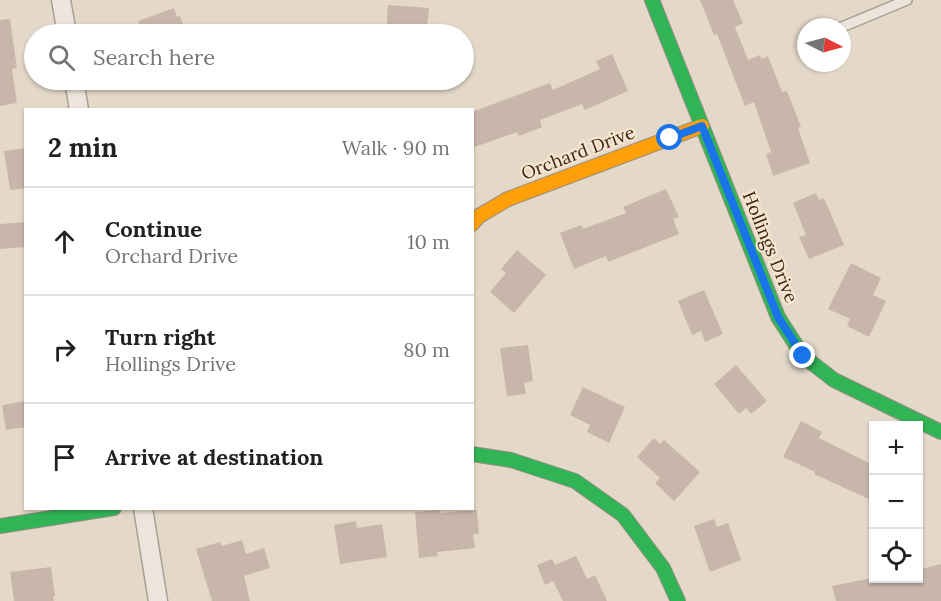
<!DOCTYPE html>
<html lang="en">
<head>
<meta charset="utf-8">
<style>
	body { margin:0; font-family:Lora,serif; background:#f6f6f6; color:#202124 }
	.controls { position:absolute; right:18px; bottom:18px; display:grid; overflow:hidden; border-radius:0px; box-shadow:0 2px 4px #0004 }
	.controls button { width:54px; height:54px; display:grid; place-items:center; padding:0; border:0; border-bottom:2px solid #e0e0e0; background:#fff; color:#202124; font:30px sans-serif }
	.compass { position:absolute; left:797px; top:18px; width:54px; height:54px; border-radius:50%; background:#fff; box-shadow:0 2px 4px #0004; rotate:96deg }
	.stop { position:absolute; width:18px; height:18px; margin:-14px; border:4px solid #1a73e8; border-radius:50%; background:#fff }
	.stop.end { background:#1a73e8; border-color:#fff; box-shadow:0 2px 6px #0008 }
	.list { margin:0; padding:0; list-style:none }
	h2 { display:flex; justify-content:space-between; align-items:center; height:78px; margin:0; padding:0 24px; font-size:26px }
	h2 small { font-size:20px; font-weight:400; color:#757577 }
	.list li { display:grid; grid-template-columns:39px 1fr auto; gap:18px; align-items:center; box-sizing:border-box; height:108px; padding:0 24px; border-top:2px solid #e0e0e0 }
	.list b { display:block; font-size:22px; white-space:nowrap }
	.list p { margin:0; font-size:20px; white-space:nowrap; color:#757577 }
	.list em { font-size:20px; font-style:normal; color:#757577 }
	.icon { flex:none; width:33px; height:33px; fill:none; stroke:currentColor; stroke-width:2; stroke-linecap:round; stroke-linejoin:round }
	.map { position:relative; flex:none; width:941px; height:601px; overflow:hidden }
	.search { position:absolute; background:#fff; box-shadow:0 2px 4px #0004; left:24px; top:24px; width:450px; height:66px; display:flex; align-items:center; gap:15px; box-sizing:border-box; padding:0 21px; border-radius:33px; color:#757577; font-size:22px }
	.panel { position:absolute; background:#fff; box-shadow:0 2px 4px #0004; left:24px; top:108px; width:450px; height:402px; border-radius:0px }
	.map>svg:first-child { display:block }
	.building { fill:#c8b6aa }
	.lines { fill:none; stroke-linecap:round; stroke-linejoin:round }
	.lane-casing { stroke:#a99e93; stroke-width:12 }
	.street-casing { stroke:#a99e93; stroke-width:21 }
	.fast-casing { stroke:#988d83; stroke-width:16 }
	.slow-casing { stroke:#988d83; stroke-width:16 }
	.lane { stroke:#ece5db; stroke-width:9 }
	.street { stroke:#ece5db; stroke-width:18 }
	.fast { stroke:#30b455; stroke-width:14 }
	.slow { stroke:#ff9f0a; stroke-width:14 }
	.route { stroke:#1a73e8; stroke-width:8 }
	.labels { text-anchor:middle; stroke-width:4.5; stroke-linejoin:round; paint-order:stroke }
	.street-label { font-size:18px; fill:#37251b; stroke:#f7e6cd }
</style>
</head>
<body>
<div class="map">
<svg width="941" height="601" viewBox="0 0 941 601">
	<rect width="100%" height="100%" fill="#e4d9c9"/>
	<g class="building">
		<path d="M700,0H733L743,23L735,27L748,60L760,55L761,59L768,56L782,92L787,91L801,127L798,128L810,163L773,176L766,154L771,152L754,102L745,106L717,34L714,35Z"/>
		<path d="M388,5L429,8L427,28H421L420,34H386Z"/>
		<path d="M174,8L177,17L180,16L187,34H138L143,33L138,21Z"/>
		<path d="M10,19L17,68L12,69L17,103L0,106V20Z"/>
		<path d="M612,54L628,91L585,110L582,104L540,120L542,127L519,136L517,132L472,148V112L550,83L553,90L600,69L596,61Z"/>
		<path d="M26,148V188L10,190L4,151Z"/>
		<path d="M666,189L679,217L673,219L679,234L608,262L606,256L574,269L560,233L581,225L583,229L626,213L623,207Z"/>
		<path d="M816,193L819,200L824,198L844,245L809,259L799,237L806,235L793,203Z"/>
		<path d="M26,222V247L0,249V224Z"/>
		<path d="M517,250L546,275L514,313L490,292L506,273L501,269Z"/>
		<path d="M851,263L881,278L873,295L886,301L869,337L847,326L850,319L828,309Z"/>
		<path d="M704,290L723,334L705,342L701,331L692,335L678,301Z"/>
		<path d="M528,345L533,381L524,383L526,394L507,396L500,348Z"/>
		<path d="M736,365L767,401L751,414L746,408L739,414L714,384Z"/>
		<path d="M583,387L625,407L609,443L587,432L590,425L570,415Z"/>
		<path d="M26,401V427L6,430L2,405Z"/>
		<path d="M801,421L822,432L819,438L873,465V501L814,474L815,472L783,457Z"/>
		<path d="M654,438L660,444L664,440L700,472L674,501L655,483L660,478L637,457Z"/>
		<path d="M440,510V513L477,510L479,534H473L475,548L437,552L438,556L419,558L415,512Z"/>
		<path d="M714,519L717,527L728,523L741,560L710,572L694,526Z"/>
		<path d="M356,521L357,528L382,524L387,557L340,564L334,525Z"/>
		<path d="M242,540L246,554L264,548L270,568L244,576L250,601H212L196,549L220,542L222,546Z"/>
		<path d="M576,556L587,579L595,575L607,601H563L553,581L545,585L537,565L552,559L555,565Z"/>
		<path d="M941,564V601H836L832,586L867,579H918V570Z"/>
		<path d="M51,567L55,596H53L54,601H14L10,572Z"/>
	</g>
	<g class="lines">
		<g class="lane-casing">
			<path id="lane" d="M842,27L907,0"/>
		</g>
		<g class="street-casing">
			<g id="street">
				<path d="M61,0L67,34"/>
				<path d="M74,80L79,110"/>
				<path d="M143,508L158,601"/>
			</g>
		</g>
		<g class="fast-casing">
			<g id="fast">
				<path d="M652,0L778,317L803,356L834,380L941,432"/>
				<path d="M472,454L511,460L575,481L623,515L663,568L678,601"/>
				<path d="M0,526L114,508"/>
			</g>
		</g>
		<g class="slow-casing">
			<path id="slow" d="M472,224L479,216L508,199L702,126"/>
		</g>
		<use href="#lane" class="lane"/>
		<use href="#street" class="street"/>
		<use href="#fast" class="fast"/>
		<use href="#slow" class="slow"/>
	</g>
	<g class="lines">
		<path class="route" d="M670,138L702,126L778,317L803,356"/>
	</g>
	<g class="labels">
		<g class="street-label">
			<text transform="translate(578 153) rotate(-21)" y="6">Orchard Drive</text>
			<text transform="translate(770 247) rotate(68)" y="6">Hollings Drive</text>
		</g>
	</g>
</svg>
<div class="controls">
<button>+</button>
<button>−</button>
<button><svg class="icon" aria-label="locate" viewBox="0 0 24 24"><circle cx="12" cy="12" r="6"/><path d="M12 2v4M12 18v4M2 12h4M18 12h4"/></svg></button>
</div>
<svg class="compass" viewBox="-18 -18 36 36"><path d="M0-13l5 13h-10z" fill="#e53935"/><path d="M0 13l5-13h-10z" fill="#757577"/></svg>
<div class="stop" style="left:670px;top:138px"></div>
<div class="stop end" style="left:803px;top:356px"></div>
<div class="search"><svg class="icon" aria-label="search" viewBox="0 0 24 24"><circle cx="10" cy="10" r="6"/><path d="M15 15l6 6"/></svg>Search here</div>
<section class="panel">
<h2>2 min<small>Walk · 90 m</small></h2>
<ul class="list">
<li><svg class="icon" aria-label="ahead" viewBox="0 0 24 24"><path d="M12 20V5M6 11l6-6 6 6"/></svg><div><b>Continue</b><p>Orchard Drive</p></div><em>10 m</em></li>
<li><svg class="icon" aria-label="right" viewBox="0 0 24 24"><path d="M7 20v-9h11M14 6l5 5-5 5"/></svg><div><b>Turn right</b><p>Hollings Drive</p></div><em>80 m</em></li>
<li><svg class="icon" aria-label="arrive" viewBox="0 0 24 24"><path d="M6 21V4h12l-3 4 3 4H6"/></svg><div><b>Arrive at destination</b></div></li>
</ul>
</section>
</div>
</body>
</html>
